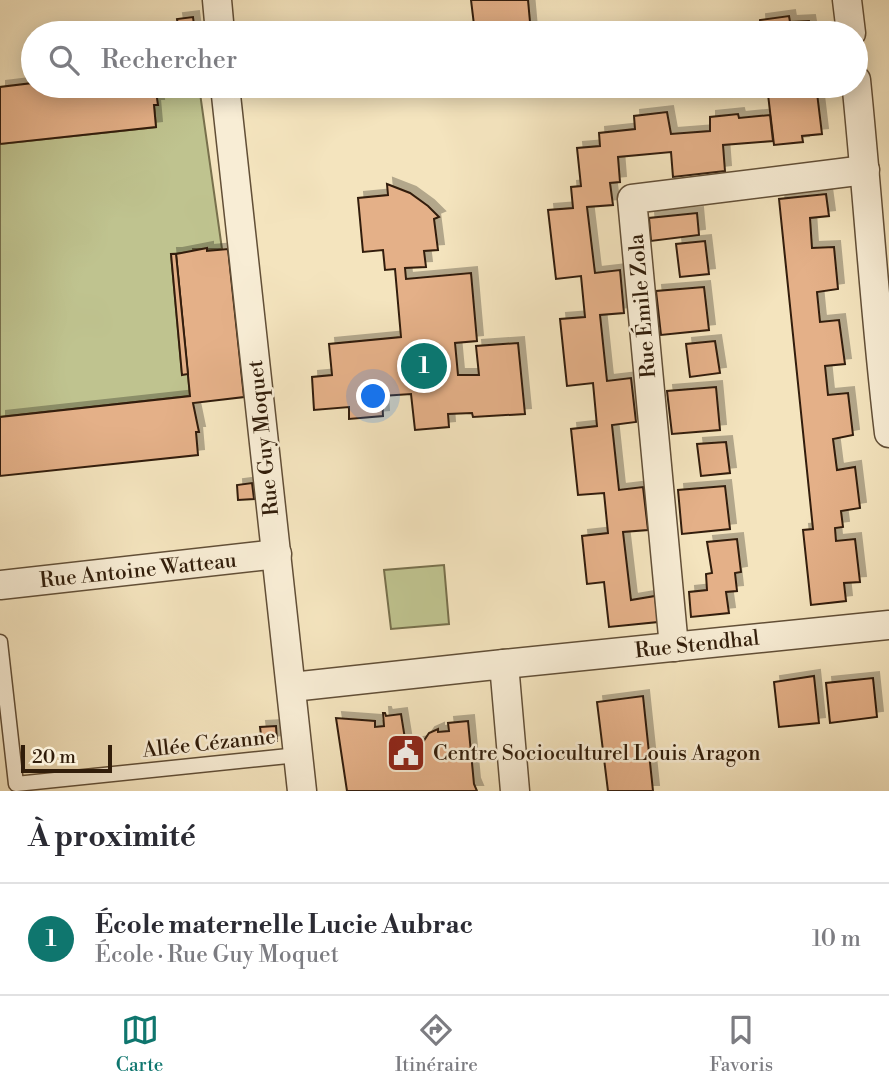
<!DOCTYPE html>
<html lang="fr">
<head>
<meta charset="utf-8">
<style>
	body { margin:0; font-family:"Libre Bodoni",serif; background:#f7f7f7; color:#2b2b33 }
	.scale { position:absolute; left:21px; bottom:18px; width:91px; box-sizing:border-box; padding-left:7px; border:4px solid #311d0a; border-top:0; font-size:19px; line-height:24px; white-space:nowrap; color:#311d0a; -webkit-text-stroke:5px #f8edd5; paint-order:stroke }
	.you { position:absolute; left:374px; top:397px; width:24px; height:24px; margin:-18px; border:5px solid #fff; border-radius:50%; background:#1a73e8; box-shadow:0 0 0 10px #1a73e833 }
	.badge { display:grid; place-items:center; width:46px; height:46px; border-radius:50%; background:#0f766e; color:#fff; font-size:23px; font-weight:700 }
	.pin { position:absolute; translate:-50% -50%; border:4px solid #fff; box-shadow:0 2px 7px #0006 }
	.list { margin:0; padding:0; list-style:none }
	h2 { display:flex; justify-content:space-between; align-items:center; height:91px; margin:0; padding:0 28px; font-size:30px }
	h2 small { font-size:23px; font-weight:400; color:#7c7c81 }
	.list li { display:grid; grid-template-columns:46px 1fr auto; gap:21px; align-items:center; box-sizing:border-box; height:112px; padding:0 28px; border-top:2px solid #e1e1e2 }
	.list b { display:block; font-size:26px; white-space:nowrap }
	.list p { margin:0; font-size:23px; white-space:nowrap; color:#7c7c81 }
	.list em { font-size:23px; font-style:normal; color:#7c7c81 }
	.icon { flex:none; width:38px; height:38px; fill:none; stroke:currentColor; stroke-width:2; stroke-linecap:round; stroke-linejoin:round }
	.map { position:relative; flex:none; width:889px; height:791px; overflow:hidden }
	.search { position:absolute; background:#fff; box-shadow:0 4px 18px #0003; left:21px; right:21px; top:21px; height:77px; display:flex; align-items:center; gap:18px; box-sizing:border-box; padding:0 24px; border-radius:38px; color:#7c7c81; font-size:26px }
	.sheet { height:203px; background:#fff }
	nav { display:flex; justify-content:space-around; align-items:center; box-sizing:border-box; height:98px; border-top:2px solid #e1e1e2; background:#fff; font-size:19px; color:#7c7c81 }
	nav a { display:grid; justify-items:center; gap:4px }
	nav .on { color:#0f766e }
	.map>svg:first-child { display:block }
	.green { fill:#bfc38f; stroke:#78704c; stroke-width:2 }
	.building { fill:#e4b088; stroke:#311d0a; stroke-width:2; filter:url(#shadow) }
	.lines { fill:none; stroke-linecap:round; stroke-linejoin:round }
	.service-casing { stroke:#624f37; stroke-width:17 }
	.minor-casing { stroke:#624f37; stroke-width:31 }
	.service { stroke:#f8edd5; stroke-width:14 }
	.minor { stroke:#f8edd5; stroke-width:28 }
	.labels { text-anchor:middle; stroke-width:5; stroke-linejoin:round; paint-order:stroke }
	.street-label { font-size:21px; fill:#311d0a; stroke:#f8edd5 }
	.poi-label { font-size:21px; fill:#311d0a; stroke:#f8edd5; text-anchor:start }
</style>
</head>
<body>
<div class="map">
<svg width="889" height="791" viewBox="0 0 889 791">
	<defs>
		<filter id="shadow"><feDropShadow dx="6" dy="-6" stdDeviation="0" flood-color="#0004"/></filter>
	</defs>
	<rect width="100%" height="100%" fill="#f4e4be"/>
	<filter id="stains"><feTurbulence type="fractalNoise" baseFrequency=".00286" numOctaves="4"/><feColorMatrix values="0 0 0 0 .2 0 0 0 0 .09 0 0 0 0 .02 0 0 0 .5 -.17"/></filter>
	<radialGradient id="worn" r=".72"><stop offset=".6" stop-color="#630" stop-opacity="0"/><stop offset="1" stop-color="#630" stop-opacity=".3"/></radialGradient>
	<g class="green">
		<path d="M151,86H199L222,249H193V252L171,254L182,374H188L190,396L0,417V144L156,127L154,105H157L156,91H152Z"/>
		<path d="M444,565L449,624L391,629L384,570Z"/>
	</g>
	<g class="building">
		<path d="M471,0H528L531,33H475Z"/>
		<path d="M789,16L790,22L809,21L811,33H761L760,20Z"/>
		<path d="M193,17L195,33H179L177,19Z"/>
		<path d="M33,83V86H151L152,91H156L158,105H154L156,127L0,144V87Z"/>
		<path d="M767,86H797V95L817,93L822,134L802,136L803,142L774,145Z"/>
		<path d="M667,112L671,134L710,131V117L738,114L739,118L770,115L773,141L723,145L725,171L673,177L671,152L618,157L620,182L610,183L613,205L587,207L595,273L620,270L624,313L600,315L607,381L631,378L636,422L612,425L619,490L643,487L648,530L623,532L631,600L655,596L658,622L609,627L604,582L587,584L582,536L608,533L604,493L578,495L571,429L597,426L593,383L567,386L560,319L585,317L581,276L556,279L548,210L573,208L571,187L581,186L577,148L600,146L599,133L635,129L634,116Z"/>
		<path d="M387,184L410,193L428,206L439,217L434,219L438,250L424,251L426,267L405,268L406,279L471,273L477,341L455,343L458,375H479L476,346L518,343L525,414L473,417L472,413L448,414L449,427L415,430L411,394L382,396L383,416L349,419V407L314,410L312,377L332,375L329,344L401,337L395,269L385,270L383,250L363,252L358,198L388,195Z"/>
		<path d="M826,194L829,216L810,218L812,248L834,247L838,289L817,292L820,322L839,320L845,364L825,366L828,395L848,393L853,435L833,439L837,470L855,467L860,508L841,511L843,527L835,528L836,541L855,539L860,582L844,583L846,601L811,605L803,530L813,529L779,199Z"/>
		<path d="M697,213L699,235L651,241L649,218Z"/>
		<path d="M705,241L709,274L680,277L676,244Z"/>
		<path d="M207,248V251L228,249L244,397L193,403L199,432H196L198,455L0,476V417L190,396L176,254Z"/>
		<path d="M171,254H176L188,374L182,375Z"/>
		<path d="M704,287L709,330L661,335L656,291Z"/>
		<path d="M715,341L720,373L690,377L686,344Z"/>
		<path d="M716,387L720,430L672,434L667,391Z"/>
		<path d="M726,442L730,473L701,476L697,444Z"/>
		<path d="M252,483L254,499L238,500L237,485Z"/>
		<path d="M725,486L730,529L682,534L678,490Z"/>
		<path d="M737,539L741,572L735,573L737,591L726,592L729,613L691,617L689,592L707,590L706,574L712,573L707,542Z"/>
		<path d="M814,676L819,723L779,727L774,682Z"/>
		<path d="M873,678L877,717L830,723L826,683Z"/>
		<path d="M643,696L653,791H608L597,702Z"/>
		<path d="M383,713H385L386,716L401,714L406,745L423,742L429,733L438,729V732L449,731L448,723L468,721L474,784L477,791H347L336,718L375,721V727L384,726Z"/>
		<path d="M276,726L277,741L262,743L260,727Z"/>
	</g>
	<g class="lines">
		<g class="service-casing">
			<path id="service" d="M0,642L16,784L298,755"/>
		</g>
		<g class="minor-casing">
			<g id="minor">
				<path d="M217,0L220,33"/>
				<path d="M847,0L851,33"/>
				<path d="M856,80C868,198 875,316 889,433"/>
				<path d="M225,86L302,791"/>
				<path d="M0,585L277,554"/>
				<path d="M674,647L632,199L865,170"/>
				<path d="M504,664L889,625"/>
				<path d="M292,687L504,664L515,791"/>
			</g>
		</g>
		<use href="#service" class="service"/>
		<use href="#minor" class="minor"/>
	</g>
	<defs>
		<g id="civic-square" transform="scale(2.0125)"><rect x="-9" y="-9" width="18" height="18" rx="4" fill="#8f2418" stroke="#f8edd5"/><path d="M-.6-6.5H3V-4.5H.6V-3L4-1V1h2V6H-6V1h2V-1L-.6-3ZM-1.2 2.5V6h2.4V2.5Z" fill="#fff"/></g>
	</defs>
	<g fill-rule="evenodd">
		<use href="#civic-square" x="406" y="753"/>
	</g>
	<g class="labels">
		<g class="street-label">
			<text transform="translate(642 306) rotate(-95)" y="7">Rue Émile Zola</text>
			<text transform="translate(263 438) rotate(-96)" y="7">Rue Guy Moquet</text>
			<text transform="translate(138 570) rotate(-6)" y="7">Rue Antoine Watteau</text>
			<text transform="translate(697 644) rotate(-6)" y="7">Rue Stendhal</text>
			<text transform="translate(209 743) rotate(-6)" y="7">Allée Cézanne</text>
		</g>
		<g class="poi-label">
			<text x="433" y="760">Centre Socioculturel Louis Aragon</text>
		</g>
	</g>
	<rect width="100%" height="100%" filter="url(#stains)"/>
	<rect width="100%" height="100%" fill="url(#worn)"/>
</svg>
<div class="scale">20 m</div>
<div class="you"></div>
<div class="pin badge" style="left:424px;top:366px">1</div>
<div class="search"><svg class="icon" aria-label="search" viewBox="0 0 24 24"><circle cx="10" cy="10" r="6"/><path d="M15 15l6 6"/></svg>Rechercher</div>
</div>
<section class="sheet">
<h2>À proximité<small></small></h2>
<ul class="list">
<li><span class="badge">1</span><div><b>École maternelle Lucie Aubrac</b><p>École · Rue Guy Moquet</p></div><em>10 m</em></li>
</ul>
</section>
<nav>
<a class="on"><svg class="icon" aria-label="map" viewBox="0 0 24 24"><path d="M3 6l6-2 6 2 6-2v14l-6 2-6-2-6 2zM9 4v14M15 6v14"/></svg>Carte</a>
<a><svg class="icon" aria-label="directions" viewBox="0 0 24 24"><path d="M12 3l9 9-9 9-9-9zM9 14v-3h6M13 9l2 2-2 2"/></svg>Itinéraire</a>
<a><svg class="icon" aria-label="saved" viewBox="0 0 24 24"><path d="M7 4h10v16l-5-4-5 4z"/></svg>Favoris</a>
</nav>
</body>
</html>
